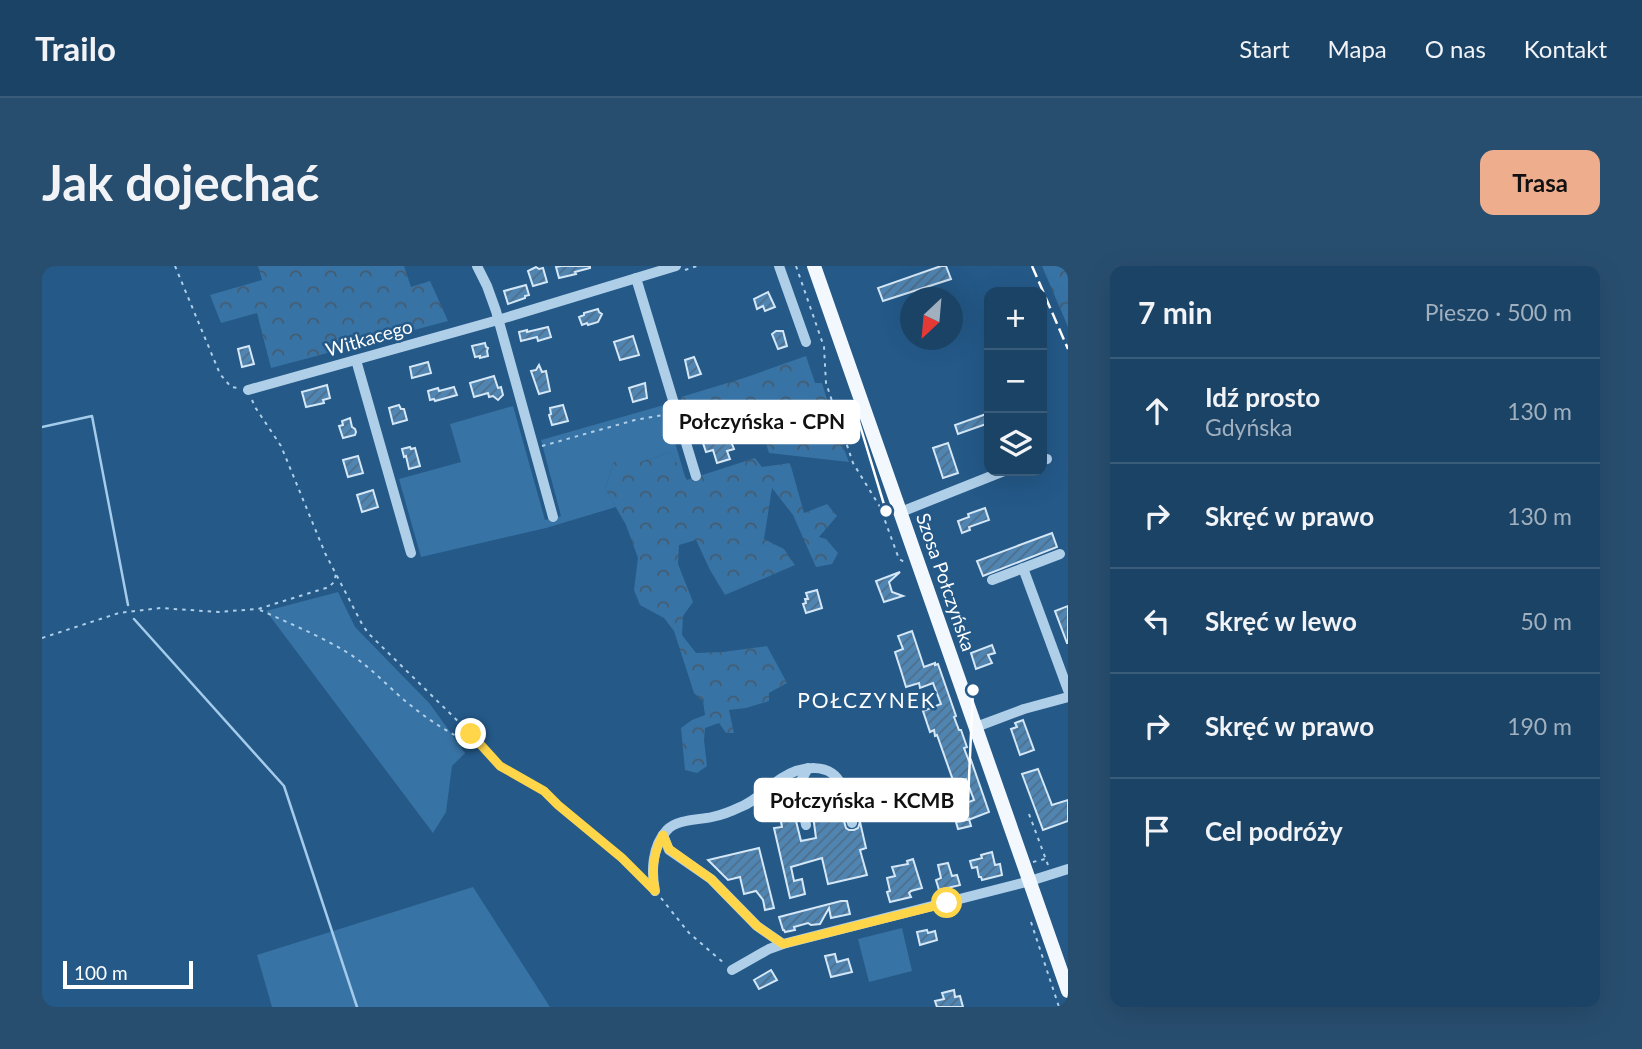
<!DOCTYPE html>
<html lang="pl">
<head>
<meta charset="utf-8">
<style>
	body { margin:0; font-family:Lato,sans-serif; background:#284e6f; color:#f1f3f6 }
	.controls { position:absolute; right:21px; top:21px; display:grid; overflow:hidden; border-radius:14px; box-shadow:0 7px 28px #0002 }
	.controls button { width:63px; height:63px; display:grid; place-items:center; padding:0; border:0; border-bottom:2px solid #395c7a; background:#1b4366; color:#f1f3f6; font:35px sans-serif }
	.compass { position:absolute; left:858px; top:21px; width:63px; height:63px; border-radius:50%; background:#1b4366; box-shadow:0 7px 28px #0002; rotate:206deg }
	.scale { position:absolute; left:21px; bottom:18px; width:130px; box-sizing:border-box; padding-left:7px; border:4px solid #fff; border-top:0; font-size:19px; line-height:24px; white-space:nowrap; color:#fff; -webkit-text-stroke:5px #245988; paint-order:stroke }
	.stop { position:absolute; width:21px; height:21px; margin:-16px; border:5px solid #ffd54a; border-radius:50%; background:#fff }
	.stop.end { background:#ffd54a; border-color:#fff; box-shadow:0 2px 7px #0008 }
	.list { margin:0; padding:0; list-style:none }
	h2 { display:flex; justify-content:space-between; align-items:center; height:91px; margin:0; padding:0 28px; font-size:30px }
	h2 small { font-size:23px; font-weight:400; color:#a0b0bf }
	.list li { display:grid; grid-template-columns:46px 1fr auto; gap:21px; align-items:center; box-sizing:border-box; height:105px; padding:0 28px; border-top:2px solid #395c7a }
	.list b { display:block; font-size:26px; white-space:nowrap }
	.list p { margin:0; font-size:23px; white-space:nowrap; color:#a0b0bf }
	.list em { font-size:23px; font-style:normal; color:#a0b0bf }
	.icon { flex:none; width:38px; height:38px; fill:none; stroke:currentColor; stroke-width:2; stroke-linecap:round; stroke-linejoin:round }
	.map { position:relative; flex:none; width:1026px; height:741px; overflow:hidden; border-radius:14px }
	header { display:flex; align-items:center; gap:42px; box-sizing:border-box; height:98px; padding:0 35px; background:#1b4366; border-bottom:2px solid #395c7a }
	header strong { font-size:33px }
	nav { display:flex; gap:38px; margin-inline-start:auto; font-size:24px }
	.intro { display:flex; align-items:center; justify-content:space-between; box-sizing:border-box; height:168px; padding:0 42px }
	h1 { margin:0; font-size:49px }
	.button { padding:18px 32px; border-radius:14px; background:#eead8d; color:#111; font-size:24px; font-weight:700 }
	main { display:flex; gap:42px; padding:0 42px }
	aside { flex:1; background:#1b4366; border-radius:14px; box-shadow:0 7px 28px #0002 }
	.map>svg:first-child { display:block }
	.green { fill:#3873a5 }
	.forest { fill:url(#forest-crowns) }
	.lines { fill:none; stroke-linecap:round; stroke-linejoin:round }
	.stream { stroke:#a4cbea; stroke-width:2.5 }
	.building { fill:url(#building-hatch); stroke:#d4e7f7; stroke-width:2 }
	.path { stroke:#afcfe9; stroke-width:2; stroke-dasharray:3.5 5; stroke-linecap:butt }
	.minor { stroke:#afcfe9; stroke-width:10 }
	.major { stroke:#f3f8fe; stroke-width:14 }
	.rail { stroke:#fff; stroke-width:2.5; stroke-dasharray:12 5; stroke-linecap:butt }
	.route { stroke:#ffd54a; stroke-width:9 }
	.labels { text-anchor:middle; stroke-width:5; stroke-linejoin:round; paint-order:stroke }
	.street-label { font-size:19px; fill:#fff; stroke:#245988 }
	.neighbourhood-label { font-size:21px; letter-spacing:2px; fill:#fff; stroke:#245988 }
	.leader { fill:none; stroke:#fff; stroke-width:2.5 }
	.callout-dot { fill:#fff; stroke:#245988; stroke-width:2.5 }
	.callout { fill:#fff; stroke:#fff; stroke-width:2.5 }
	.callout-label { font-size:21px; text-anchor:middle; font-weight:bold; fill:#111 }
</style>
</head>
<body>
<header>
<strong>Trailo</strong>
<nav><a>Start</a><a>Mapa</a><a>O nas</a><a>Kontakt</a></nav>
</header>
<div class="intro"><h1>Jak dojechać</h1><a class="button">Trasa</a></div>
<main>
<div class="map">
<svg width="1026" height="741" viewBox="0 0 1026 741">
	<defs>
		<pattern id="forest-crowns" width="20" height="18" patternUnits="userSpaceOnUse" patternTransform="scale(1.75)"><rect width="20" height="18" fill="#3873a5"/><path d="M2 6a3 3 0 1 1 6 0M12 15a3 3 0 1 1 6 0" fill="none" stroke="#445c70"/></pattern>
		<pattern id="building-hatch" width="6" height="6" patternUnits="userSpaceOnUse" patternTransform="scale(1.75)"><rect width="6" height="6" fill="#5085b2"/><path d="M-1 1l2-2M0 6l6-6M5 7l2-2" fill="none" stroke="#4e6e89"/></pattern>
	</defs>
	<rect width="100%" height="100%" fill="#245988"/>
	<g class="green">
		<path d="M622,139L644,214L628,186L599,196H572L563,222L574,241L504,262L379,291L357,213L419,196L408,158L471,140L503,254L519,250L499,174Z"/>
		<path d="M296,326L313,361L388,438L423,487L410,500L404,546L391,567L224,345Z"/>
		<path d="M431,621L508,741H230L215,689Z"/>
		<path d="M860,662L870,705L827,716L816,673Z"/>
	</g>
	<g class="forest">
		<path d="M216,0H362L369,21L388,15L406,55L229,102L215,47L179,57L168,29L220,14Z"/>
		<path d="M1000,0H1026V61Z"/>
		<path d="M764,90L773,117H780L793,160L807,196L727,187L715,150L650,169L639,131L702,112Z"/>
		<path d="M628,186L645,214L713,192L720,201L748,197L762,247L785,238L795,250L777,271L784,273L796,287L790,298L774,301L751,249L730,222L722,273L742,283L753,299L683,329L668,304L654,274L637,279L636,298L651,336L641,350L640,369L654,387L681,386L725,380L745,417L727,427V435L704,442L687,444L692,467H684L677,457L663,462L662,474L665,500L655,507L643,504L639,462L650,454L663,449L661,435L652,427L632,365L622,352L598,339L592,324L596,292L584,259L563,222L572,196H599Z"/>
	</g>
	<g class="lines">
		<g class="stream">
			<path d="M0,161L50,150L86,339"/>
			<path d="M92,353L242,520L315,741"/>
		</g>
	</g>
	<g class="building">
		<path d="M519,0H548V2L533,6L534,8L517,12L514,1Z"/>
		<path d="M899,0H904L909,13L841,35L836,22Z"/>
		<path d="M494,1L497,3L501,2L505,16L491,20L486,5Z"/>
		<path d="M484,19L487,29L483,30V32L466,38L462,25Z"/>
		<path d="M726,26L733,41L723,45L721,40L715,43L712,33Z"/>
		<path d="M556,43L557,46L560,48L556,56L546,59L545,57L540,59L537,51L542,49V47Z"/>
		<path d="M506,61L509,71L496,75L495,71L479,75L477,66L485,64V66Z"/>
		<path d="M734,65H741L745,80L736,83L730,68Z"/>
		<path d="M591,70L597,89L578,94L572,76Z"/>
		<path d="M443,77L444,81L446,82L445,85L446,90L438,92V90L433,91L430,80Z"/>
		<path d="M207,80L212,98L200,101L196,83Z"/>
		<path d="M652,91L659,108L647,112L643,94Z"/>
		<path d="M386,96L389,107L370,112L368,101Z"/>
		<path d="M497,99L500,106L504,105L508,125L497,128L489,105L494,104Z"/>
		<path d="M452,110L456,122L459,121L461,129L456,134L451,130L447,131L446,127L432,131L428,117Z"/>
		<path d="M603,117L605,132L591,136L587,122Z"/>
		<path d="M285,119L288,132L281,134L282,137L264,141L260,126Z"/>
		<path d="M412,121L415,129L393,135L392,133L388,134L386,125L396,122L397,125Z"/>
		<path d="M357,139L359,143H362L365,154L351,158L347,142Z"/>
		<path d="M521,139L526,155L510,159L507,149L509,148L508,142Z"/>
		<path d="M947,147V157L916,168L913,159Z"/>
		<path d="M308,152L310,161L313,163L314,166L313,169L301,172L297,160L301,159L300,155Z"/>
		<path d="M680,170L682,175L688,173L692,183L685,185L688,193L675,197L671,184L664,186L661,177Z"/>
		<path d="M906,177L916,207L901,212L891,182Z"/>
		<path d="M368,181L369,183L373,182L378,200L367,203L364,190L362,191L360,183Z"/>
		<path d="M316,190L321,207L306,211L301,194Z"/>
		<path d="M331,224L336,241L320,246L315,229Z"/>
		<path d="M943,242L947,254L927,261L928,264L920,267L916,255L927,251L926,248Z"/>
		<path d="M1010,267L1015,281L941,310L935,295Z"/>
		<path d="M858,306L847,316L850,326L861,330L842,336L834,315Z"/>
		<path d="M775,324L780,342L764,347L761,338L764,337L763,333H766L764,327Z"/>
		<path d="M1026,340V377H1025L1013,345Z"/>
		<path d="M870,365L882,401L893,397V399L896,398L914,450L912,451L917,464H919L925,481L922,482L927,495L929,494L947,546L926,554L927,553L929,560L916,563L914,556L925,554L919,539L932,534L924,513L912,517L895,469L893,470L892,464L888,466L881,445L899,438L891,417L878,422L877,417L864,421L860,408L853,386L861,383L856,370Z"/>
		<path d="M950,379L953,387L946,389L950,397L934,403L929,387Z"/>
		<path d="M981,454L992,484L978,489L969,463L975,461L973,457Z"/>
		<path d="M996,503L1010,539L1026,534V555L1001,564L980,508Z"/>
		<path d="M794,527L804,562L807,564H812L816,562L818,556L824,582L818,584L825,609L786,618L780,592L749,601L752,615L760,613L763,628L748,632L732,562L740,561L737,546L751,543L759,575L774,572L769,534Z"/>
		<path d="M717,582L732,642L723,644L721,634L714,625L702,628L698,611L686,614L666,594Z"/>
		<path d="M950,586L953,599L958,598L960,609L940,614L939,611H937L935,601L930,602L928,595L940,592L939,589Z"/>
		<path d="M871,593L880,622L869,625L867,627L869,631L848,636L845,626L848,625L845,612L853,610L850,601L866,598L865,595Z"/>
		<path d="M906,597L910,610L915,609L918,619L897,624L894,614L899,612L896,599Z"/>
		<path d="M799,635H805L808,648L789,652L787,642L778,658L769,659L766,657L752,661L753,664L743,666L742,664H741L737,651Z"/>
		<path d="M885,664L886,667L893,665L895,674L878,679L875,666Z"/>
		<path d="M793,688L795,696L806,693L810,706L789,711L783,690Z"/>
		<path d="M729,704L735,714L717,723L712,714Z"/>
		<path d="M912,724L913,731L918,730L921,741H895L893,735L902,733L900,727Z"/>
	</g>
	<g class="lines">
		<g class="path">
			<path d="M133,0L178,108L189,121L197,122"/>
			<path d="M754,0L782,81L784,117L811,197L838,241L857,293L864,297"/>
			<path d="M643,4L655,0"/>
			<path d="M210,134L213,141L239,180L283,287L320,358L326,367L429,468L458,500L502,525L516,539L580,592L600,613"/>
			<path d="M500,180L593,154L627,148"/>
			<path d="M218,344C251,359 296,377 323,399C338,411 352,426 367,438C390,457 414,471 440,483"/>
			<path d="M0,372L77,347L119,342L176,346L216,343L287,321L292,316L294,308"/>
			<path d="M987,548L1006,599"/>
			<path d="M991,596L1003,593"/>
			<path d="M619,632L647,667L683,698"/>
			<path d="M989,656L1017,741"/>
		</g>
		<g class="minor">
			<path d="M435,0L445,20L454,45L511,251"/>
			<path d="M737,0L764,76"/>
			<path d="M594,12L654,210"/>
			<path d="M314,94L369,287"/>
			<path d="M206,124L456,54L634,0"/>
			<path d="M1000,194L1005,193"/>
			<path d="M859,246L962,205"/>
			<path d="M981,302L1026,424"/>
			<path d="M950,314L1018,288"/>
			<path d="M934,461L982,443L1026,431"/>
			<path d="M764,559L756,520L766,502"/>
			<path d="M621,569L627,584L669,613L715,660L741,678"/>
			<path d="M613,625C609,605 610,580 625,564C635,553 657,554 670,551C679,549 688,546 696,542C713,536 725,522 740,512C759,500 789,495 800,520C805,531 807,545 810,557"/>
			<path d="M690,704L727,683L741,678L988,615L1026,603"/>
		</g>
		<path class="major" d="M772,0L1026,725"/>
		<path class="rail" d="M990,0L1026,83"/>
	</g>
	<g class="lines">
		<path class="route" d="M429,468L458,500L502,525L516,539L580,592L613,625C609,605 611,587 621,569L627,583L669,613L715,660L741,678L905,637"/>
	</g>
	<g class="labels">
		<g class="street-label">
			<text transform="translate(327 72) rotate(-16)" y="7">Witkacego</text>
			<text transform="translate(904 316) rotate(71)" y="7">Szosa Połczyńska</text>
		</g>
		<g class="neighbourhood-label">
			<text x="825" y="442">POŁCZYNEK</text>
		</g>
	</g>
	<path class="leader" d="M844 245L817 156M931 424L926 534"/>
	<g class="callout-dot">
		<circle cx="844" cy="245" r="7"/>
		<circle cx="931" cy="424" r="7"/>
	</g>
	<g class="callout">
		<rect x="622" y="135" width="195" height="42" rx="7"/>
		<rect x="713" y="513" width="213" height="42" rx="7"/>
	</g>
	<g class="callout-label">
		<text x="720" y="163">Połczyńska - CPN</text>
		<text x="820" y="542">Połczyńska - KCMB</text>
	</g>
</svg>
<div class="controls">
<button>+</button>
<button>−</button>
<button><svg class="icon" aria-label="layers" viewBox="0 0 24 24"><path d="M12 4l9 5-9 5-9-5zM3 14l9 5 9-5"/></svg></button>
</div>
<svg class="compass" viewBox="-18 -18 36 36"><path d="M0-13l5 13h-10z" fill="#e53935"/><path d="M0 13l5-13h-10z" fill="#a0b0bf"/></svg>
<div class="scale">100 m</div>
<div class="stop" style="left:905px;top:637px"></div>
<div class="stop end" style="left:429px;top:468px"></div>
</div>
<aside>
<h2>7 min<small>Pieszo · 500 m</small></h2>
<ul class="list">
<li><svg class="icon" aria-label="ahead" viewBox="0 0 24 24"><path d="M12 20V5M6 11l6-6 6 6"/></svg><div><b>Idź prosto</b><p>Gdyńska</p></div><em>130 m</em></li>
<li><svg class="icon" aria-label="right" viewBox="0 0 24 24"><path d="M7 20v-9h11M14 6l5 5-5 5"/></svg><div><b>Skręć w prawo</b></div><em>130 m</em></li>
<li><svg class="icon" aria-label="left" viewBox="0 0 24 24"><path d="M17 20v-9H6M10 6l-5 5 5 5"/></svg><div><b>Skręć w lewo</b></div><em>50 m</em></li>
<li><svg class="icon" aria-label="right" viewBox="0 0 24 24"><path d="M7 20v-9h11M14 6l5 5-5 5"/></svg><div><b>Skręć w prawo</b></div><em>190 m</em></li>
<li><svg class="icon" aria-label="arrive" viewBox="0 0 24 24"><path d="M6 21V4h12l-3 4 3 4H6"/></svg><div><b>Cel podróży</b></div></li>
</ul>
</aside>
</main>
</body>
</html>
